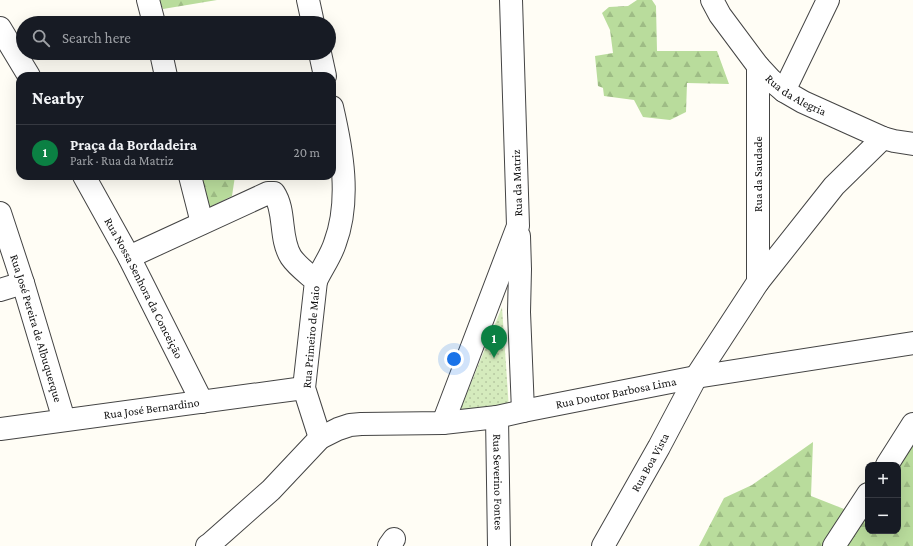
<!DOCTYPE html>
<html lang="en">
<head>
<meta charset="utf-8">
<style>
	body { margin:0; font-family:"Crimson Pro",serif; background:#20242c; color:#f1f3f6 }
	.controls { position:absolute; right:12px; bottom:12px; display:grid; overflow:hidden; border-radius:8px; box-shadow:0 4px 16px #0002 }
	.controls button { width:36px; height:36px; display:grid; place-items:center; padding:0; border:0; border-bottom:1px solid #363941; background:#171b24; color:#f1f3f6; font:20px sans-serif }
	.you { position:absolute; left:454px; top:359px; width:14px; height:14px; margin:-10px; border:3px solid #fff; border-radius:50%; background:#1a73e8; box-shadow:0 0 0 6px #1a73e833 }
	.badge { display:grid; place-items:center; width:26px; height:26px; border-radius:50%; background:#0b8043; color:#fff; font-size:13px; font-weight:700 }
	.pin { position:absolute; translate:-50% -33px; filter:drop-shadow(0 1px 2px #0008) }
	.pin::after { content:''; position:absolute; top:21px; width:14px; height:12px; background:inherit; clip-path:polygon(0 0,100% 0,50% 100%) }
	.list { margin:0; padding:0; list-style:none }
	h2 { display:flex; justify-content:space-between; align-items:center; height:52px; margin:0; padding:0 16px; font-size:17px }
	h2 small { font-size:13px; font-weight:400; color:#9ea1a6 }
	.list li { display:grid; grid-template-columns:26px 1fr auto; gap:12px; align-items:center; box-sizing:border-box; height:56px; padding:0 16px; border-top:1px solid #363941 }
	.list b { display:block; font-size:15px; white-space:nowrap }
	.list p { margin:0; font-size:13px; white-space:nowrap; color:#9ea1a6 }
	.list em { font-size:13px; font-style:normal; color:#9ea1a6 }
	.icon { flex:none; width:22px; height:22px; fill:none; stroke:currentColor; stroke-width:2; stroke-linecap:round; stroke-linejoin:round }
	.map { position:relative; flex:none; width:913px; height:546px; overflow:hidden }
	.search { position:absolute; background:#171b24; box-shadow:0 4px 16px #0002; left:16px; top:16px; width:320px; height:44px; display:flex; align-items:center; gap:10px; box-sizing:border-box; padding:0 14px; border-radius:22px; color:#9ea1a6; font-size:15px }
	.panel { position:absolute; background:#171b24; box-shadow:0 4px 16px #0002; left:16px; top:72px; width:320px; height:108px; border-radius:12px }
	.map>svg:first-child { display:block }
	.forest { fill:url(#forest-firs) }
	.park { fill:url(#park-dots) }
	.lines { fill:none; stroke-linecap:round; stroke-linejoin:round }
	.minor-casing { stroke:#444; stroke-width:24 }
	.minor { stroke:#fff; stroke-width:22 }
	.labels { text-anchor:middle; stroke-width:4; stroke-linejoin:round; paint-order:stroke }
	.street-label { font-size:12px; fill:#111; stroke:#fff }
</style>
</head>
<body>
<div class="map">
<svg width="913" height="546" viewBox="0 0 913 546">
	<defs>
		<pattern id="forest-firs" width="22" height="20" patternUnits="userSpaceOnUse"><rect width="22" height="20" fill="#b9dc9c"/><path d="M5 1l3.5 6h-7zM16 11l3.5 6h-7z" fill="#9ebc85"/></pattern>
		<pattern id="park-dots" width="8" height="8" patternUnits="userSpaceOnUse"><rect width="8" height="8" fill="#d5ebbd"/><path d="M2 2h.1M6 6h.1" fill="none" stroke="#b6c8a1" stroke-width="1.8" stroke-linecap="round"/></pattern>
	</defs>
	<rect width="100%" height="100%" fill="#fffdf5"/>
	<g class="forest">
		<path d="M159,0H217L163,9Z"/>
		<path d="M637,0H652L656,6L657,51H717L729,84L687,83L686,112L670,120L643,117L634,100L604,96L603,88L598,86L595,56L613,53L610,30L602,13L609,7L628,6Z"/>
		<path d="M194,176H235L232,196L202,211Z"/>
		<path d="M913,417V546H699L724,498L752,485L813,442L811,496L844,509L868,478V531H898V465Z"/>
	</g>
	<path class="park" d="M502,307L509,409L458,415Z"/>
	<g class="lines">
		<g class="minor-casing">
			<g id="minor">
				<path d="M148,0L154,23"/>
				<path d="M308,0L313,23"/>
				<path id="s1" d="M712,0L720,15L758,66L771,80L784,91L803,102L883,138L894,141L913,144"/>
				<path d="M0,28L29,76"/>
				<path d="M161,53L166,76"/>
				<path d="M320,53L325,76"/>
				<path d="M784,91L828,0"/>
				<path id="s2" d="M84,176L129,257L202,402"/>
				<path d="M190,176L202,223"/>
				<path id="s3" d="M0,213L23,283L64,420"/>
				<path d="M519,236L520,269L519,312L523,411"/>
				<path d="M129,257L268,193H274C286,211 279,238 291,257C297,266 307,273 316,281L304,388L320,438"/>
				<path d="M316,281C322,268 331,256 335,243C351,200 342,150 332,107"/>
				<path d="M758,282V66"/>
				<path d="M0,290L23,283"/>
				<path id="s4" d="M497,417L499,546"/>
				<path d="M443,423L518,226L511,0"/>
				<path id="s5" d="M0,429L304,388"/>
				<path d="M887,465L913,424"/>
				<path id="s6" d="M207,546L210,544L271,490L320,438L338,429L350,425L361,424L443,423L497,417L523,411L696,377L913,343"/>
				<path d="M389,546L394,539"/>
				<path id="s7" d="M603,546L659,447L696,377L758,282L834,186L883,138"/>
				<path d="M834,546L868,494"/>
			</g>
		</g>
		<use href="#minor" class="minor"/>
	</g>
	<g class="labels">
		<g class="street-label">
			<text dy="4" stroke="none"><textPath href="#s1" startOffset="129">Rua da Alegria</textPath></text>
			<text transform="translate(758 174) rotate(-90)" y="4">Rua da Saudade</text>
			<text transform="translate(517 183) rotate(-92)" y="4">Rua da Matriz</text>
			<text dy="4" stroke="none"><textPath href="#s2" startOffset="127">Rua Nossa Senhora da Conceição</textPath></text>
			<text dy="4" stroke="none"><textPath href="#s3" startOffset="121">Rua José Pereira de Albuquerque</textPath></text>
			<text transform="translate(311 337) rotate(-85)" y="4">Rua Primeiro de Maio</text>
			<text dy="4" stroke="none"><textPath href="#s6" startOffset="458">Rua Doutor Barbosa Lima</textPath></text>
			<text dy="4" stroke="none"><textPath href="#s5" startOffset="153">Rua José Bernardino</textPath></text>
			<text dy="4" stroke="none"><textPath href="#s7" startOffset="96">Rua Boa Vista</textPath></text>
			<text dy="4" stroke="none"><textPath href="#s4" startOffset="65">Rua Severino Fontes</textPath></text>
		</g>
	</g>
</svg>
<div class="controls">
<button>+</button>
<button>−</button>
</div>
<div class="you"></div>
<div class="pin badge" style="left:494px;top:358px">1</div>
<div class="search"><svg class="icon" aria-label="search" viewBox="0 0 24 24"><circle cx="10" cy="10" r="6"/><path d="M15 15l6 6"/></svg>Search here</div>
<section class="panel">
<h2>Nearby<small></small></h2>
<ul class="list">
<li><span class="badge">1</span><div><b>Praça da Bordadeira</b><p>Park · Rua da Matriz</p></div><em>20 m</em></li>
</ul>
</section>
</div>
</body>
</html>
